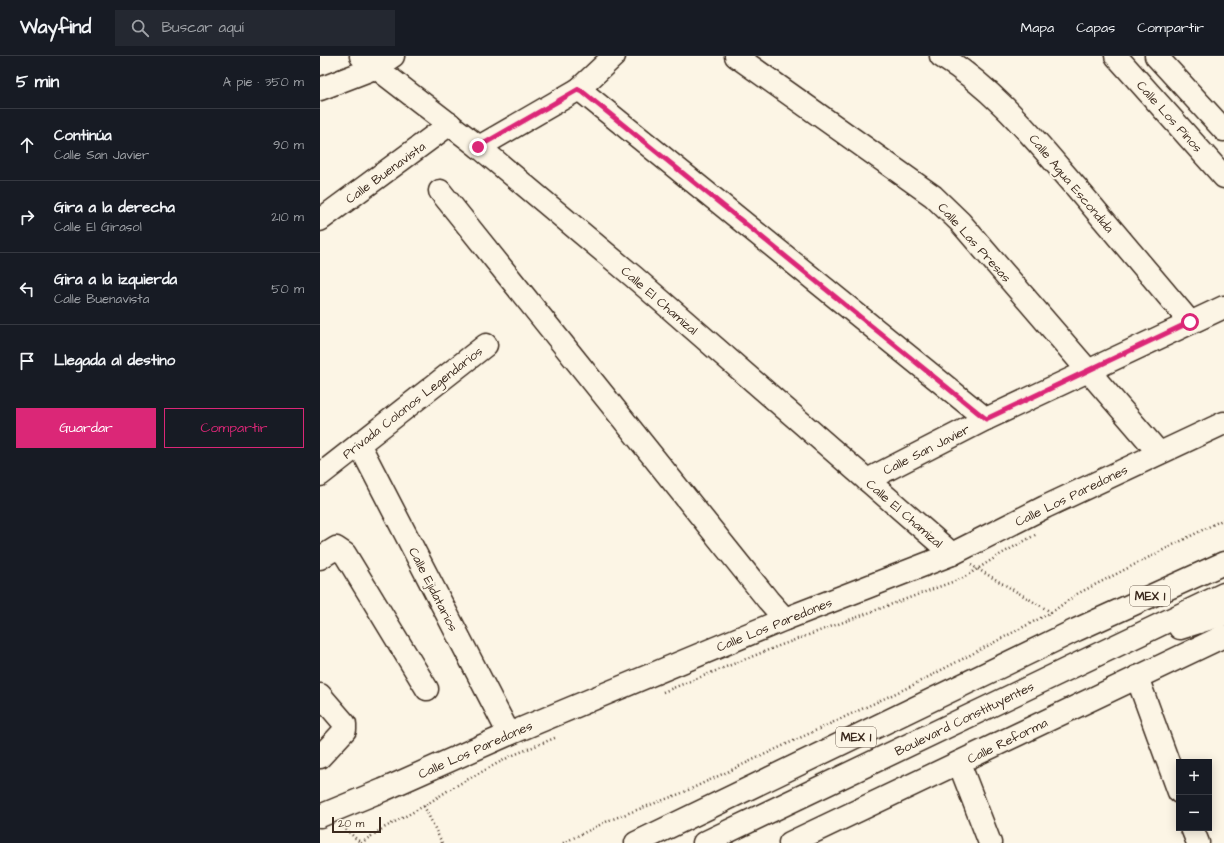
<!DOCTYPE html>
<html lang="es">
<head>
<meta charset="utf-8">
<style>
	body { margin:0; font-family:"Architects Daughter",sans-serif; background:#242831; color:#f1f3f6 }
	.controls { position:absolute; right:12px; bottom:12px; display:grid; overflow:hidden; border-radius:0px; box-shadow:0 2px 10px #0003 }
	.controls button { width:36px; height:36px; display:grid; place-items:center; padding:0; border:0; border-bottom:1px solid #363941; background:#171b24; color:#f1f3f6; font:20px sans-serif }
	.scale { position:absolute; left:12px; bottom:10px; width:49px; box-sizing:border-box; padding-left:4px; border:2px solid #3b2a1e; border-top:0; font-size:11px; line-height:14px; white-space:nowrap; color:#3b2a1e; -webkit-text-stroke:3px #fcf5e5; paint-order:stroke }
	.stop { position:absolute; width:12px; height:12px; margin:-9px; border:3px solid #db2777; border-radius:50%; background:#fff }
	.stop.end { background:#db2777; border-color:#fff; box-shadow:0 1px 4px #0008 }
	.list { margin:0; padding:0; list-style:none }
	h2 { display:flex; justify-content:space-between; align-items:center; height:52px; margin:0; padding:0 16px; font-size:17px }
	h2 small { font-size:13px; font-weight:400; color:#9ea1a6 }
	.list li { display:grid; grid-template-columns:26px 1fr auto; gap:12px; align-items:center; box-sizing:border-box; height:72px; padding:0 16px; border-top:1px solid #363941 }
	.list b { display:block; font-size:15px; white-space:nowrap }
	.list p { margin:0; font-size:13px; white-space:nowrap; color:#9ea1a6 }
	.list em { font-size:13px; font-style:normal; color:#9ea1a6 }
	.actions { display:flex; gap:8px; padding:12px 16px }
	.actions a { flex:1; padding:9px 0; border:1px solid #db2777; border-radius:0px; text-align:center; font-size:14px; color:#db2777 }
	.actions .main { background:#db2777; color:#fff }
	.icon { flex:none; width:22px; height:22px; fill:none; stroke:currentColor; stroke-width:2; stroke-linecap:round; stroke-linejoin:round }
	.map { position:relative; flex:none; width:904px; height:787px; overflow:hidden }
	header { display:flex; align-items:center; gap:24px; box-sizing:border-box; height:56px; padding:0 20px; background:#171b24; border-bottom:1px solid #363941 }
	header strong { font-size:19px }
	nav { display:flex; gap:22px; margin-inline-start:auto; font-size:14px }
	.search { width:280px; height:36px; background:#242831; display:flex; align-items:center; gap:10px; box-sizing:border-box; padding:0 14px; border-radius:0px; color:#9ea1a6; font-size:15px }
	main { display:flex }
	aside { flex:1; background:#171b24 }
	.map>svg:first-child { display:block }
	.lines { fill:none; stroke-linecap:round; stroke-linejoin:round }
	.minor-casing { stroke:#3b2a1e; stroke-width:25 }
	.highway-casing { stroke:#3b2a1e; stroke-width:25 }
	.path { stroke:#3b2a1e; stroke-width:2.5; stroke-dasharray:1 3; stroke-linecap:butt }
	.minor { stroke:#fcf5e5; stroke-width:22 }
	.highway { stroke:#fcf5e5; stroke-width:22 }
	.route { stroke:#db2777; stroke-width:5 }
	.labels { text-anchor:middle; stroke-width:4; stroke-linejoin:round; paint-order:stroke }
	.shield { fill:#fcf5e5; stroke:#75675a; stroke-width:1 }
	.shield-label { font-size:12px; font-weight:bold; fill:#3b2a1e }
	.street-label { font-size:13px; fill:#3b2a1e; stroke:#fcf5e5 }
</style>
</head>
<body>
<header>
<strong>Wayfind</strong>
<div class="search"><svg class="icon" aria-label="search" viewBox="0 0 24 24"><circle cx="10" cy="10" r="6"/><path d="M15 15l6 6"/></svg>Buscar aquí</div>
<nav><a>Mapa</a><a>Capas</a><a>Compartir</a></nav>
</header>
<main>
<aside>
<h2>5 min<small>A pie · 350 m</small></h2>
<ul class="list">
<li><svg class="icon" aria-label="ahead" viewBox="0 0 24 24"><path d="M12 20V5M6 11l6-6 6 6"/></svg><div><b>Continúa</b><p>Calle San Javier</p></div><em>90 m</em></li>
<li><svg class="icon" aria-label="right" viewBox="0 0 24 24"><path d="M7 20v-9h11M14 6l5 5-5 5"/></svg><div><b>Gira a la derecha</b><p>Calle El Girasol</p></div><em>210 m</em></li>
<li><svg class="icon" aria-label="left" viewBox="0 0 24 24"><path d="M17 20v-9H6M10 6l-5 5 5 5"/></svg><div><b>Gira a la izquierda</b><p>Calle Buenavista</p></div><em>50 m</em></li>
<li><svg class="icon" aria-label="arrive" viewBox="0 0 24 24"><path d="M6 21V4h12l-3 4 3 4H6"/></svg><div><b>Llegada al destino</b></div></li>
</ul>
<div class="actions"><a class="main">Guardar</a><a>Compartir</a></div>
</aside>
<div class="map">
<svg width="904" height="787" viewBox="0 0 904 787">
	<rect width="100%" height="100%" fill="#fcf5e5"/>
	<filter id="ink" filterUnits="userSpaceOnUse"><feTurbulence type="fractalNoise" baseFrequency=".025" numOctaves="2"/><feDisplacementMap in="SourceGraphic" scale="8" xChannelSelector="R" yChannelSelector="G"/><feConvolveMatrix kernelMatrix="1 2 1 2 8 2 1 2 1" color-interpolation-filters="sRGB"/></filter>
	<g filter="url(#ink)">
		<g class="lines">
			<g class="minor-casing">
				<g id="minor">
					<path d="M41,0L159,91L314,221L632,498"/>
					<path d="M416,0L613,140L640,166L839,397"/>
					<path d="M621,0C675,33 715,84 756,131C794,176 832,221 870,266"/>
					<path d="M796,0L904,121"/>
					<path d="M836,0L904,74"/>
					<path d="M0,33L57,11L73,0"/>
					<path d="M259,33L666,363"/>
					<path d="M159,91L259,33L294,0"/>
					<path d="M120,135L448,544L465,563"/>
					<path d="M0,164L130,68"/>
					<path d="M39,388L189,678"/>
					<path d="M0,419L166,289"/>
					<path d="M547,424L666,363L904,251"/>
					<path d="M0,502L16,492L25,498L107,633"/>
					<path d="M817,621L859,736"/>
					<path d="M0,639L25,668V674L0,701"/>
					<path d="M639,707L670,787"/>
					<path d="M0,760L63,734L189,678L465,563L632,498L725,451L904,367"/>
					<path d="M872,772L878,787"/>
					<path d="M470,787L904,580"/>
				</g>
			</g>
			<g class="highway-casing">
				<g id="highway">
					<path d="M860,572L904,558"/>
					<path d="M316,787L756,574L904,507"/>
					<path d="M384,787L904,538"/>
				</g>
			</g>
			<g class="path">
				<path d="M651,509L731,556"/>
				<path d="M343,636L456,591L643,522L681,498L717,478"/>
				<path d="M104,750L122,787"/>
				<path d="M23,771L41,787"/>
				<path d="M41,787L62,773L104,750L132,732L191,700L237,681"/>
				<path d="M243,787L290,764L362,737L591,630L732,556L757,538L904,463"/>
			</g>
			<use href="#minor" class="minor"/>
			<use href="#highway" class="highway"/>
		</g>
	</g>
	<g class="lines" filter="url(#ink)">
		<path class="route" d="M158,91L259,33L666,363L870,266"/>
	</g>
	<g class="labels">
		<g class="shield">
			<rect x="810" y="530" width="40" height="20" rx="3"/>
			<rect x="516" y="671" width="40" height="20" rx="3"/>
		</g>
		<g class="shield-label">
			<text x="830" y="544">MEX 1</text>
			<text x="536" y="685">MEX 1</text>
		</g>
		<g class="street-label">
			<text transform="translate(850 60) rotate(48)" y="5">Calle Los Pinos</text>
			<text transform="translate(65 116) rotate(-36)" y="5">Calle Buenavista</text>
			<text transform="translate(752 127) rotate(50)" y="5">Calle Agua Escondida</text>
			<text transform="translate(655 186) rotate(48)" y="5">Calle Las Presas</text>
			<text transform="translate(340 244) rotate(41)" y="5">Calle El Chamizal</text>
			<text transform="translate(92 346) rotate(-38)" y="5">Privada Colonos Legendarios</text>
			<text transform="translate(606 393) rotate(-27)" y="5">Calle San Javier</text>
			<text transform="translate(751 439) rotate(-26)" y="5">Calle Los Paredones</text>
			<text transform="translate(585 457) rotate(41)" y="5">Calle El Chamizal</text>
			<text transform="translate(114 533) rotate(63)" y="5">Calle Ejidatarios</text>
			<text transform="translate(454 568) rotate(-22)" y="5">Calle Los Paredones</text>
			<text transform="translate(644 662) rotate(-26)" y="5">Boulevard Constituyentes</text>
			<text transform="translate(687 684) rotate(-26)" y="5">Calle Reforma</text>
			<text transform="translate(155 693) rotate(-24)" y="5">Calle Los Paredones</text>
		</g>
	</g>
</svg>
<div class="controls">
<button>+</button>
<button>−</button>
</div>
<div class="scale">20 m</div>
<div class="stop" style="left:870px;top:266px"></div>
<div class="stop end" style="left:158px;top:91px"></div>
</div>
</main>
</body>
</html>
